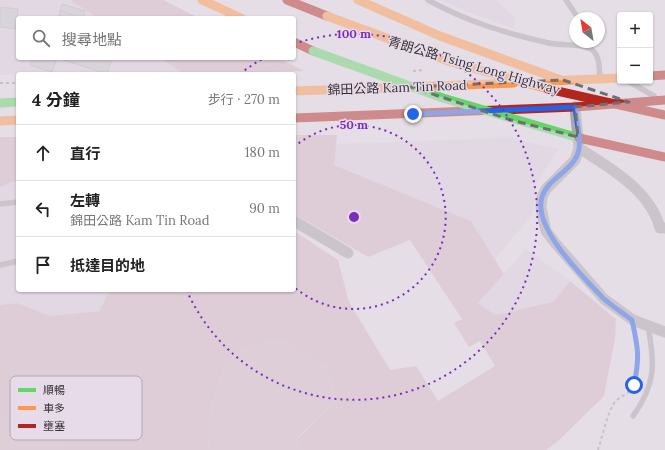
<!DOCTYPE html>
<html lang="zh-TW">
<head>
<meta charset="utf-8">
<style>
	body { margin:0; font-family:Lora,"Noto Sans TC",serif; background:#f2f2f2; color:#222 }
	.controls { position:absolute; right:12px; top:12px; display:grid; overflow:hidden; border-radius:4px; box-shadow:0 1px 3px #0004 }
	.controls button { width:36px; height:36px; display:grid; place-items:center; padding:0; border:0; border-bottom:1px solid #e0e0e0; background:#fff; color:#222; font:20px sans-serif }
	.compass { position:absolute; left:569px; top:12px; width:36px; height:36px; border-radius:50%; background:#fff; box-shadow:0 1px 3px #0004; rotate:329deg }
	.stop { position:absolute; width:12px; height:12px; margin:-9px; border:3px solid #2563eb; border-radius:50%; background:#fff }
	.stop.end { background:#2563eb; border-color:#fff; box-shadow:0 1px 4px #0008 }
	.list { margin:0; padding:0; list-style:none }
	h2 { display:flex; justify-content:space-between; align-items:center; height:52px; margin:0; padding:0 16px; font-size:17px }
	h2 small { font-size:13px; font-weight:400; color:#767676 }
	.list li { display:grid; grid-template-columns:26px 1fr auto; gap:12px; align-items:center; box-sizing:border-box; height:56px; padding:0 16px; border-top:1px solid #e0e0e0 }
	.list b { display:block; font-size:15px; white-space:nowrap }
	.list p { margin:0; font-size:13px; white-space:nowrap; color:#767676 }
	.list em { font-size:13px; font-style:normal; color:#767676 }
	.icon { flex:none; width:22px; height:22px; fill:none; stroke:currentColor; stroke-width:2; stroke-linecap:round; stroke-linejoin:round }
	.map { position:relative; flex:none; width:665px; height:450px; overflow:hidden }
	.search { position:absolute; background:#fff; box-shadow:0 1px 3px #0004; left:16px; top:16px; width:280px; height:44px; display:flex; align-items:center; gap:10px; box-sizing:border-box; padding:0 14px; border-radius:4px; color:#767676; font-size:15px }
	.panel { position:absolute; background:#fff; box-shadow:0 1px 3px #0004; left:16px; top:72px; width:280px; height:220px; border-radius:4px }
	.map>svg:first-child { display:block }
	.built { fill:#ddd1df }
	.green { fill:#d6bbc6 }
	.forest { fill:#d5b9c3 }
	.building { fill:#cbc6d0; stroke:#b8b4ba }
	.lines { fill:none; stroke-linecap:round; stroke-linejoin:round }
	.path { stroke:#a3a0a3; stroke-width:2; stroke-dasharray:3 3; stroke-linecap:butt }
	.lane { stroke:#aaa7aa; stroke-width:5.5 }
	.street { stroke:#aaa7aa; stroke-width:11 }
	.fast { stroke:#63d668; stroke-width:9 }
	.slow { stroke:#ff974d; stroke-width:9 }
	.jam { stroke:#b3261e; stroke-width:9 }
	.fast-bridge { stroke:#63d668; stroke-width:9 }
	.slow-bridge { stroke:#ff974d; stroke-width:9 }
	.jam-bridge { stroke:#b3261e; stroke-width:9 }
	.route { stroke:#2563eb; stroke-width:5 }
	.marked { fill:none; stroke:#736e74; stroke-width:3; stroke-dasharray:8 5; stroke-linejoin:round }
	.ring { fill:none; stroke:#7b2cbf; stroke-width:2; stroke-dasharray:2 4 }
	.labels { text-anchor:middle; stroke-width:3; stroke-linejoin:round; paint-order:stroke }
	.street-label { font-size:13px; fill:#363137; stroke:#e7dbe9 }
	.key { fill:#e7dbe9; stroke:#b2a8b4; stroke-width:1 }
	.key-label { font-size:11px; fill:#363137 }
	.centre { fill:#7b2cbf; stroke:#e7dbe9; stroke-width:2 }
	.ring-label { font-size:12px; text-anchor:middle; font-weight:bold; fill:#7b2cbf; stroke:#e7dbe9; stroke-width:3; stroke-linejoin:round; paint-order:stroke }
</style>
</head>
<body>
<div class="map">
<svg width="665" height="450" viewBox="0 0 665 450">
	<rect width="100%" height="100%" fill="#e5dee6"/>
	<g class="built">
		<path d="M0,0H70L99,18H18V58H161L185,74L0,75Z"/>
		<path d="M443,0H496L515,18L514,29L468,12Z"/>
		<path d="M509,138L559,149L537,182L532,215L495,259L471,221L334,165L335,144Z"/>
		<path d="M18,180V290H110L99,311L50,316L17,303L0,305V187Z"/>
		<path d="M526,249L570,281L553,302L495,315L478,303Z"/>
	</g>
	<g class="green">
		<path d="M286,340L325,366L337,400L297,438L303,450H208L211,407L226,362L252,345Z"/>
		<path d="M0,418L31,423L61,441L63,450H0Z"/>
	</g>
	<g class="forest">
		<path d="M70,0H163L199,18H98Z"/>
		<path d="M160,58H278L304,71L185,74Z"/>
		<path d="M294,135H337L334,165L471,221L504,274L478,303L495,315L553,302L570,281L616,319L615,338L604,396L557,442L546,450H303L297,439L337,400L325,366L285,340L252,345L226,362L211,407L208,450H63L61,441L31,423L0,418V305L17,303L50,316L99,311L110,290H294V231L338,260L349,302L390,370L416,366L438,401L495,366L480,341L469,347L454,323L462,319L410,240L368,257L294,214Z"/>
		<path d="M0,137H18V180L0,187Z"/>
	</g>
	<g class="building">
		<path d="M62,4L85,11L84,18L59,16Z"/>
		<path d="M0,7L18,9L16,29L0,27Z"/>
		<path d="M61,11L81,18H59Z"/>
		<path d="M32,58H112L107,74L57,58L52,72L30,65Z"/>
	</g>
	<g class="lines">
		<g class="path">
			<path d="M413,71L425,70"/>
			<path d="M0,83H18"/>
			<path d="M598,450C603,435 606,417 614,403C619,397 626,395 631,390C642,377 638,347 635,332"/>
		</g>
		<g class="lane">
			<path d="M428,0C468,22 505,33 549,43C560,46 583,43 591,49C600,55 599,68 600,78"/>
			<path d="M566,0L578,18"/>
			<path d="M628,81L654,96"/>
			<path d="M0,204L18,202"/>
			<path d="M0,265L18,261"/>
			<path d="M633,416C656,384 655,364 648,326"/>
		</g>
		<g class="street">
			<path d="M575,107L579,148L575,160L546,189L542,197L541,208L546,231L556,244L604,299L633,320L665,332"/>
			<path d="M579,148C610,168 650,190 660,228H665"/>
			<path d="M294,221L348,253"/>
		</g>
		<path class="fast" d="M0,103L18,102"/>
		<g class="slow">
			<path d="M202,0L241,18"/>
			<path d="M548,81L620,78"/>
			<path d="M294,91L514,83"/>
			<path d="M0,121L18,120"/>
		</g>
		<g class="jam">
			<path d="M287,0L327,16"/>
			<path d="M294,42L313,51"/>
			<path d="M650,76L665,75"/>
			<path d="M294,118L575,107L665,100"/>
		</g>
		<path class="fast-bridge" d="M313,51L443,98L579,138"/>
		<g class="slow-bridge">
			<path d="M358,0L440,36L561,80"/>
			<path d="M327,16L451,62L548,89"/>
		</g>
		<g class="jam-bridge">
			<path d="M548,89L665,115"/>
			<path d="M579,138L665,157"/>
		</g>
	</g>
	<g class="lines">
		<path class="route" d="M413,114L575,107C576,120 581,136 579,149C575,171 548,177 542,197C532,227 583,277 603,298C612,306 623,313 632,320C638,348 640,356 634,385"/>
	</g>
	<path d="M0 0H665V450H0ZM563,80L629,102L575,107L578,137L511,120L411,87Z" fill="#e5dee6" fill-opacity=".55" fill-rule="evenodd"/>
	<path class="marked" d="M563,80L629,102L575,107L578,137L511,120L411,87Z"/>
	<g class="ring">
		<path d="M294 147A92 92 0 1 1 294 287"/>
		<path d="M240 74A183 183 0 0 1 262 59M294 44A183 183 0 1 1 187 291"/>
	</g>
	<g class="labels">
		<g class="street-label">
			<text transform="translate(474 65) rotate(16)" y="5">青朗公路 Tsing Long Highway</text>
			<text transform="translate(397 87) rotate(-2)" y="5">錦田公路 Kam Tin Road</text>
		</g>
	</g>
	<rect x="10" y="376" width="132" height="64" rx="6" class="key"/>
	<rect x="18" y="388" width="18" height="4" fill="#63d668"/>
	<rect x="18" y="406" width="18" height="4" fill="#ff974d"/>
	<rect x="18" y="424" width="18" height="4" fill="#b3261e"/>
	<g class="key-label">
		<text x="43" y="394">順暢</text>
		<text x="43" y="412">車多</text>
		<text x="43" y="430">壅塞</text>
	</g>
	<circle cx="354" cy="217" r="6" class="centre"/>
	<g class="ring-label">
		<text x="354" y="38">100 m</text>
		<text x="354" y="129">50 m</text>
	</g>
</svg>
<div class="controls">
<button>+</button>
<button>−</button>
</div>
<svg class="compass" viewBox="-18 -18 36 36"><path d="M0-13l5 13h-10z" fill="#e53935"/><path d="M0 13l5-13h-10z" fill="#767676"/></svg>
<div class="stop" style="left:634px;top:385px"></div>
<div class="stop end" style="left:413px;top:114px"></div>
<div class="search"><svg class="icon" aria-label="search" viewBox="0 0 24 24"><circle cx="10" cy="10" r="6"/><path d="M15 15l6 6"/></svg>搜尋地點</div>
<section class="panel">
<h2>4 分鐘<small>步行 · 270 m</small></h2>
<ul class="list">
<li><svg class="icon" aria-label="ahead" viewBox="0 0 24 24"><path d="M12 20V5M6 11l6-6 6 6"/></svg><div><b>直行</b></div><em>180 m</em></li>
<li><svg class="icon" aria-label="left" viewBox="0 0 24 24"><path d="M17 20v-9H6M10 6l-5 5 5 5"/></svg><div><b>左轉</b><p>錦田公路 Kam Tin Road</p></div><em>90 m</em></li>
<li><svg class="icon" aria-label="arrive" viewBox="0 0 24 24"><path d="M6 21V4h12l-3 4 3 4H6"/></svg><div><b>抵達目的地</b></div></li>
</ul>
</section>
</div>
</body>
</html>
